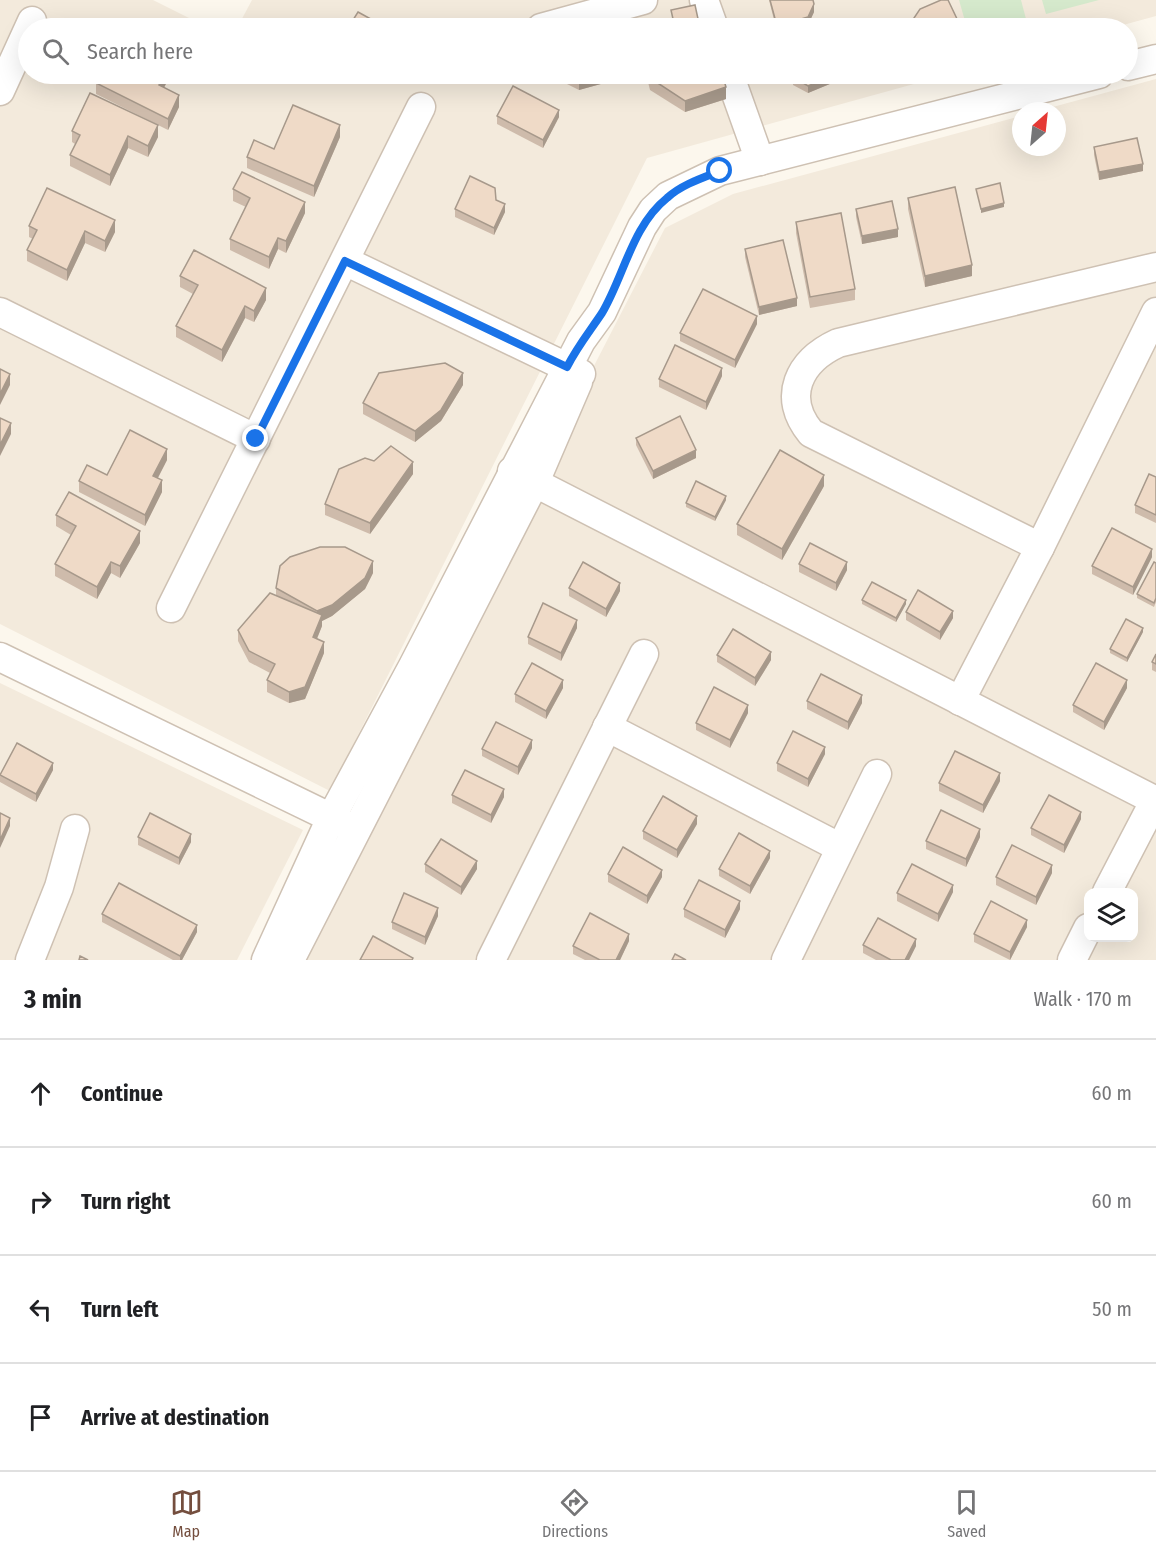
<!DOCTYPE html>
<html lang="en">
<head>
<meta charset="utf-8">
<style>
	body { margin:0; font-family:"Fira Sans Condensed",sans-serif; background:#f6f6f6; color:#202124 }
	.controls { position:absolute; right:18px; bottom:18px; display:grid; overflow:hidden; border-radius:12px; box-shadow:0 6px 24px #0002 }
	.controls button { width:54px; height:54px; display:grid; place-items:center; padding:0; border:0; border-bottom:2px solid #e0e0e0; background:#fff; color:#202124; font:30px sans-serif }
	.compass { position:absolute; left:1012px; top:102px; width:54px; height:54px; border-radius:50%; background:#fff; box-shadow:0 6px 24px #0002; rotate:27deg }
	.stop { position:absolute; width:18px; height:18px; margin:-14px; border:4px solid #1a73e8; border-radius:50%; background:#fff }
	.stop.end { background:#1a73e8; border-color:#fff; box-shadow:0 2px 6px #0008 }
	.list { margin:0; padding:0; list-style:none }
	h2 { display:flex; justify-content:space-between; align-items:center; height:78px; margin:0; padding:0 24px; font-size:26px }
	h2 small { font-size:20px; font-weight:400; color:#757577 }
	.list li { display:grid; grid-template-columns:39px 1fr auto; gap:18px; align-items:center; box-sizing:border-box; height:108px; padding:0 24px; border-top:2px solid #e0e0e0 }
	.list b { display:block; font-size:22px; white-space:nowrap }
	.list em { font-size:20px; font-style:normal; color:#757577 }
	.icon { flex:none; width:33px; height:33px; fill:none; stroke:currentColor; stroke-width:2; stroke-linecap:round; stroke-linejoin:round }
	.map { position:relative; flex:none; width:1156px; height:960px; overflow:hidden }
	.search { position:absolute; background:#fff; box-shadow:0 6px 24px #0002; left:18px; right:18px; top:18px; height:66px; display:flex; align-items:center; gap:15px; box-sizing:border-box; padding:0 21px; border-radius:33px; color:#757577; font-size:22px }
	.sheet { height:510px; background:#fff }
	nav { display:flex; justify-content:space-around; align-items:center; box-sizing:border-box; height:84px; border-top:2px solid #e0e0e0; background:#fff; font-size:16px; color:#757577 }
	nav a { display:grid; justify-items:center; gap:3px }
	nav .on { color:#744e3e }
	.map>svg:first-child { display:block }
	.residential { fill:#f3eadc; fill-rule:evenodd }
	.green { fill:#d5e9cc }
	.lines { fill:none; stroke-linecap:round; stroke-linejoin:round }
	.minor-casing { stroke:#cec1b3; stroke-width:31 }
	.minor { stroke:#fff; stroke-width:28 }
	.wall { fill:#cebbab }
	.shaded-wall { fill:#a7998b }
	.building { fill:#efdac7; stroke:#a7998b; stroke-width:1.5 }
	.route { stroke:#1a73e8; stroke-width:8 }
</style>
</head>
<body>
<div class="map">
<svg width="1156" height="960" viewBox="0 0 1156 960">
	<rect width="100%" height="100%" fill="#fcf7ed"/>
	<g class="residential">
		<path d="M0,0H153L209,28H28V74H950L647,158L330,791L0,624Z"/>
		<path d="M252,0H1156V16L1112,28H237Z"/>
		<path d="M1156,79V960H288L665,228L733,194L1021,116V147H1057V111H1038ZM1088,892H1134V938H1088Z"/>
		<path d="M0,683L303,830L237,960H0Z"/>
	</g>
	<g class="green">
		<path d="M959,0H1021L1026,19L992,28H967Z"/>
		<path d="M1042,0H1099L1046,14Z"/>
	</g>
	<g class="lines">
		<g class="minor-casing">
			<g id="minor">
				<path d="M704,0L714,28"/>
				<path d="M541,28L643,0"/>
				<path d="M1128,66L1156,59"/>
				<path d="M729,74L760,161"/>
				<path d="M0,91L32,21"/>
				<path d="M345,261L581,374"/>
				<path d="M0,312L256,439"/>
				<path d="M512,471L1156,801"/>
				<path d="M1040,547L811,433C781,397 799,361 838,343L1156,267"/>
				<path d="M171,608L421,107"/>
				<path d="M0,657L346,825"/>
				<path d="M960,701L1040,547L1156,312"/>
				<path d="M607,727L839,847"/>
				<path d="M1107,892L1155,800"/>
				<path d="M30,960L59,887L75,829"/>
				<path d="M266,960L331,818L413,666L581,341L602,312L642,227L653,210L668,196L720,171L1099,74"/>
				<path d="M290,960L535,482L578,382"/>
				<path d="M491,960L644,654"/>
				<path d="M786,960L877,774"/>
				<path d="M1072,960L1088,928"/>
			</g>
		</g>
		<use href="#minor" class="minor"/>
	</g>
	<g class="wall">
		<path d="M769,0H813L814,12L808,25L794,28H776Z"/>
		<path d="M100,74H171L164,88L179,107L168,130L96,94V83Z"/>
		<path d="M558,74H607L608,82L579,90L561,81Z"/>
		<path d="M646,74H722L726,99L685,112L650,90Z"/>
		<path d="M792,74H837V81L808,93L793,85Z"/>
		<path d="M866,74H886L874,77Z"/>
		<path d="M497,116L559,117L543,148L497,124Z"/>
		<path d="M72,131L158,137L148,157L128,148L110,186L70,166V155L75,144L72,142Z"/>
		<path d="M340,137L314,197L247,168V157L274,149Z"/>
		<path d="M1094,147L1143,171L1099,180L1094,155Z"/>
		<path d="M233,189L305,213L286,253L278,249L269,269L230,250V239L246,207L233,201Z"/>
		<path d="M908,198L972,276L925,287L908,209Z"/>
		<path d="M455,209L505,212L494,235L455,217Z"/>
		<path d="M856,209L898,237L862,244L856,217Z"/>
		<path d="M796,222L855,289V300L810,308L796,233Z"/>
		<path d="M29,226L115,232L105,252L85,243L67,281L27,261V250L33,239L29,237Z"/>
		<path d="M745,249L797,306L759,315L745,257Z"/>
		<path d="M180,276L266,300L254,322L245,318L222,362L176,337V326L193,294L180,287Z"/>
		<path d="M757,324L735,368L680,341V333Z"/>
		<path d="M722,376L706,410L659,387V379Z"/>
		<path d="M463,385L441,421L415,442L363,414V403Z"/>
		<path d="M636,438L696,458L653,479L636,445Z"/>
		<path d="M167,460L158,478L162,492L145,526L79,492V481L107,475Z"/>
		<path d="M374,461L413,474L370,534L325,515V504Z"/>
		<path d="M1156,477V523L1135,513V505Z"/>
		<path d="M824,486L782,560L737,535V524Z"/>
		<path d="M726,500L715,521L686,507V503Z"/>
		<path d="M56,515L140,543L120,578L111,573L97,599L55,576V564L71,535L56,526Z"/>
		<path d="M1152,557L1133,595L1092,574V566Z"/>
		<path d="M1156,563V602L1154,607L1137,598V594Z"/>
		<path d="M799,564L847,570L836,591L799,572Z"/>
		<path d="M373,573L365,589L332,616L322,621V626L317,639L324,653L305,699L289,703L267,692V680L270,673L249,662L238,641V630L276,596V588Z"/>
		<path d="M569,588L620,591L606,617L569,596Z"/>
		<path d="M862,600L906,604L896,622L862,604Z"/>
		<path d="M906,612L953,618L940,640L906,620Z"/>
		<path d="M577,628L561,661L528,644V637Z"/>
		<path d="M1143,632L1127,662L1110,653V649Z"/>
		<path d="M1156,654V672L1152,670V662Z"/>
		<path d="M717,655L771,660L755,686L717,662Z"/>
		<path d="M563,688L546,719L515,702V694Z"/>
		<path d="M1127,688L1104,730L1073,712V705Z"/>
		<path d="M807,701L862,703L848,730L807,709Z"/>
		<path d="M748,713L730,748L696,730V723Z"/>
		<path d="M532,748L518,775L482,756V749Z"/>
		<path d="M825,754L808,787L777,771V763Z"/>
		<path d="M53,770L36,802L0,782V773Z"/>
		<path d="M1000,781L983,813L939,791V783Z"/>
		<path d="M452,795L504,797L491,823L452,803Z"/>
		<path d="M1081,819L1064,853L1031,835V828Z"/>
		<path d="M697,824L677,858L643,839V831Z"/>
		<path d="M138,837L191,842L179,865L138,845Z"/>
		<path d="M980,837L966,867L926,849V841Z"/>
		<path d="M770,858L750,894L719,876V869Z"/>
		<path d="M425,864L477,869L461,895L425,872Z"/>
		<path d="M1052,873L1036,905L996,885V877Z"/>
		<path d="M608,874L662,877L647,904L608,882Z"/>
		<path d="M953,892L938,922L897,901V893Z"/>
		<path d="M684,909H740L725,938L684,917Z"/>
		<path d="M102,914L197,932L182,960H173L102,922Z"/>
		<path d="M438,916L425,945L392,929V922Z"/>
		<path d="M1027,927L1010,960L974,942V934Z"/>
		<path d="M629,941L620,960H585L573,954V946Z"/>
		<path d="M863,945L916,946L909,960H876L863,953Z"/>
	</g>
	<g class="shaded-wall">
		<path d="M814,4V12L808,25L794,28H777V26Z"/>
		<path d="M165,74H171L159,97V85Z"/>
		<path d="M608,74V82L579,90V82Z"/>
		<path d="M837,74V81L808,93V86Z"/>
		<path d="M874,74H886L874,77Z"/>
		<path d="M726,87V99L685,112V101Z"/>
		<path d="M179,95V107L168,130V119Z"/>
		<path d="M559,110V117L543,148V140Z"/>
		<path d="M158,125V137L148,157V146Z"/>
		<path d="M340,125V137L314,197V186Z"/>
		<path d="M128,136V148L110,186V175Z"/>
		<path d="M1143,164V171L1099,180V172Z"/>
		<path d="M305,202V213L286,253V241Z"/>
		<path d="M1004,203V207L981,213V209Z"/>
		<path d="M505,204V212L494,235V228Z"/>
		<path d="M115,220V232L105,252V241Z"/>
		<path d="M898,229V237L862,244V236Z"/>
		<path d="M85,231V243L67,281V270Z"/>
		<path d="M278,238V249L269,269V257Z"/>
		<path d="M972,265V276L925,287V276Z"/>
		<path d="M266,288V300L254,322V311Z"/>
		<path d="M797,298V306L759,315V307Z"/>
		<path d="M245,306V318L222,362V350Z"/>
		<path d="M757,316V324L735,368V360Z"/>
		<path d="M722,368V376L706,410V402Z"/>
		<path d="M463,373V385L441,421L415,442V431Z"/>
		<path d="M10,374V385L0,405V394Z"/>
		<path d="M11,423V434L0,456V445Z"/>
		<path d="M167,449V460L153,487V476Z"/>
		<path d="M696,450V458L653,479V471Z"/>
		<path d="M413,462V474L370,534V523Z"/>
		<path d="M824,475V486L782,560V549Z"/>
		<path d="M162,480V492L145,526V515Z"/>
		<path d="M726,496V500L715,521V517Z"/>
		<path d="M140,531V543L120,578V566Z"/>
		<path d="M1152,549V557L1133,595V587Z"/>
		<path d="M373,561V573L365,589L332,616L322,621V626L313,648V637L317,623V611Z"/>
		<path d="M111,562V573L97,599V587Z"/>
		<path d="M847,562V570L836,591V583Z"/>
		<path d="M620,583V591L606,617V609Z"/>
		<path d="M906,600V604L896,622V618Z"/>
		<path d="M953,611V618L940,640V632Z"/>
		<path d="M577,620V628L561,661V653Z"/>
		<path d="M1143,628V632L1127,662V658Z"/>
		<path d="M324,642V653L305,699L289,703V692Z"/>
		<path d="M771,652V660L755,686V678Z"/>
		<path d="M563,680V688L546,719V711Z"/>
		<path d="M1127,680V688L1104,730V722Z"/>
		<path d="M862,695V703L848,730V722Z"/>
		<path d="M748,705V713L730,748V740Z"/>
		<path d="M532,740V748L518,775V767Z"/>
		<path d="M825,747V754L808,787V779Z"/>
		<path d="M53,763V770L36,802V794Z"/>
		<path d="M1000,773V781L983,813V805Z"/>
		<path d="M504,789V797L491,823V815Z"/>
		<path d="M1081,812V819L1064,853V845Z"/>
		<path d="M697,816V824L677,858V850Z"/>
		<path d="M10,818V826L0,848V840Z"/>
		<path d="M980,829V837L966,867V859Z"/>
		<path d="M191,834V842L179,865V858Z"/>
		<path d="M770,851V858L750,894V886Z"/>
		<path d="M477,861V869L461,895V887Z"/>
		<path d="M1052,865V873L1036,905V897Z"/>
		<path d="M662,870V877L647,904V896Z"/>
		<path d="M953,885V892L938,922V914Z"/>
		<path d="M740,901V909L725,938V930Z"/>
		<path d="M438,908V916L425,945V937Z"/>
		<path d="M1027,920V927L1010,960V952Z"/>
		<path d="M197,925V932L182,960H180V956Z"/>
		<path d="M629,934V941L620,960H616Z"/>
		<path d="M916,939V946L909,960H905Z"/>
	</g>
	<g class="building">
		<path d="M770,0H813L814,4L808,17L777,26Z"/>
		<path d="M941,0H948L958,21L954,28H911L910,24L920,9Z"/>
		<path d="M695,5L700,28H675L671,10Z"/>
		<path d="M358,12L387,28H348Z"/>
		<path d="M870,23L883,28H851Z"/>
		<path d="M136,25L143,28H134Z"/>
		<path d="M100,74H165L159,85L179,95L168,119L96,83Z"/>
		<path d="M562,74H608L579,82Z"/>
		<path d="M649,74H722L726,87L685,101L650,78Z"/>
		<path d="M793,74H836L808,86L793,77Z"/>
		<path d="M513,86L559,110L543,140L497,116Z"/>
		<path d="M90,93L158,125L148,146L128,136L110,175L70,155L80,135L72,131Z"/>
		<path d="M293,105L340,125L314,186L247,157L254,140L274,149Z"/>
		<path d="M1137,138L1143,164L1099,172L1094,147Z"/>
		<path d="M242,172L305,202L286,241L278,238L269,257L230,239L250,198L233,189Z"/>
		<path d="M470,176L495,188L496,200L505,204L494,228L455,209Z"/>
		<path d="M1000,183L1004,203L981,209L976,189Z"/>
		<path d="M955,187L972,265L925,276L908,198Z"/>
		<path d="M47,188L115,220L105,241L85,231L67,270L27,250L37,230L29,226Z"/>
		<path d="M892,201L898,229L862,236L856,209Z"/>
		<path d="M841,213L855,289L810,297L796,222Z"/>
		<path d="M783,240L797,298L759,307L745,249Z"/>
		<path d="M194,250L266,288L254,311L245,306L222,350L176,326L198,285L180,276Z"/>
		<path d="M703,289L757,316L735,360L680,333Z"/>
		<path d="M675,345L722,368L706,402L659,379Z"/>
		<path d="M445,363L463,373L441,410L415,431L363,403L379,373Z"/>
		<path d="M0,369L10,374L0,394Z"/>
		<path d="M680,416L696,450L653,471L636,438Z"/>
		<path d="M0,418L11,423L0,445Z"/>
		<path d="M130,430L167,449L153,476L162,480L145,515L79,481L87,465L107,475Z"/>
		<path d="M391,446L413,462L370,523L325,504L339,469L365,458L374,461Z"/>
		<path d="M780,450L824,475L782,549L737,524Z"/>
		<path d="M1149,474L1156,477V515L1135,505Z"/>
		<path d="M696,481L726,496L715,517L686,503Z"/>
		<path d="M69,492L140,531L120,566L111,562L97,587L55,564L76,526L56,515Z"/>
		<path d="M1112,528L1152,549L1133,587L1092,566Z"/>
		<path d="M810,543L847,562L836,583L799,564Z"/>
		<path d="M320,547H345L373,561L365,578L332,605L317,611L276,588L280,566L290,557Z"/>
		<path d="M583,562L620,583L606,609L569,588Z"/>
		<path d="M1154,562L1156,563V598L1154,603L1137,594Z"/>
		<path d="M872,582L906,600L896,618L862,600Z"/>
		<path d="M918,590L953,611L940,632L906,612Z"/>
		<path d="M270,593L322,615L313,637L324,642L305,687L289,692L267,680L275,664L249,651L238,630Z"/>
		<path d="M543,603L577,620L561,653L528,637Z"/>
		<path d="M1126,619L1143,628L1127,658L1110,649Z"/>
		<path d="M733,629L771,652L755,678L717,655Z"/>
		<path d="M1156,654V664L1152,662Z"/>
		<path d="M532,663L563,680L546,711L515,694Z"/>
		<path d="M1096,663L1127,680L1104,722L1073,705Z"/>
		<path d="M821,674L862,695L848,722L807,701Z"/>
		<path d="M714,687L748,705L730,740L696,723Z"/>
		<path d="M496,722L532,740L518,767L482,749Z"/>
		<path d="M793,731L825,747L808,779L777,763Z"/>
		<path d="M17,743L53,763L36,794L0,775Z"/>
		<path d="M955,751L1000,773L983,805L939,783Z"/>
		<path d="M465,770L504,789L491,815L452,795Z"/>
		<path d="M1049,795L1081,812L1064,845L1031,828Z"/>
		<path d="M663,796L697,816L677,850L643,831Z"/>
		<path d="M941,810L980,829L966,859L926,841Z"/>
		<path d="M0,813L10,818L0,840Z"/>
		<path d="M150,813L191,834L179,858L138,837Z"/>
		<path d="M739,833L770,851L750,886L719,869Z"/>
		<path d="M441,839L477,861L461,887L425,864Z"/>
		<path d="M1012,845L1052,865L1036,897L996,877Z"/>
		<path d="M623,847L662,870L647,896L608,874Z"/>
		<path d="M912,864L953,885L938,914L897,893Z"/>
		<path d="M699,880L740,901L725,930L684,909Z"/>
		<path d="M119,883L197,925L180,956L102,914Z"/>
		<path d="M404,893L438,908L425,937L392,922Z"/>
		<path d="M991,901L1027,920L1010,952L974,934Z"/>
		<path d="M590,913L629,934L616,960H600L573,946Z"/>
		<path d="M878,918L916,939L905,960H891L863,945Z"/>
		<path d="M373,936L413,958L412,960H360Z"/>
		<path d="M675,954L686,960H672Z"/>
		<path d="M80,956L88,960H79Z"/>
	</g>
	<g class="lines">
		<path class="route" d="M256,439L345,261L567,367C577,347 590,331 602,313C624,276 632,226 667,198C681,185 702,178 720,171"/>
	</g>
</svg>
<div class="controls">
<button><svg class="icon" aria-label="layers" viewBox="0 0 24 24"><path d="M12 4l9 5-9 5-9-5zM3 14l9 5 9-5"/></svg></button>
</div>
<svg class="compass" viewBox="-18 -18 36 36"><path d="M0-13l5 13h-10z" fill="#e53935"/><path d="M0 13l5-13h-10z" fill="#757577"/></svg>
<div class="stop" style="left:720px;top:171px"></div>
<div class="stop end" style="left:256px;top:439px"></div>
<div class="search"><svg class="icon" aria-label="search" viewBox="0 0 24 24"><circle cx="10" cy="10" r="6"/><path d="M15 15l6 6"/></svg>Search here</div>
</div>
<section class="sheet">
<h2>3 min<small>Walk · 170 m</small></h2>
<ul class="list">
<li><svg class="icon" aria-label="ahead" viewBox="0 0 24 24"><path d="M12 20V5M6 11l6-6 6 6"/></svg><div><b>Continue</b></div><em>60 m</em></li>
<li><svg class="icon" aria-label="right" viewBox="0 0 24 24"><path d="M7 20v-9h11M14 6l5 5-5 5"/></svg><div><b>Turn right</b></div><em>60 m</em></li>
<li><svg class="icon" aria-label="left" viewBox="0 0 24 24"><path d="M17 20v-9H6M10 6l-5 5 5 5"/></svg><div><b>Turn left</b></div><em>50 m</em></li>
<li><svg class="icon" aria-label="arrive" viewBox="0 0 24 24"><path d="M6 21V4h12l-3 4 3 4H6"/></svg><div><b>Arrive at destination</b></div></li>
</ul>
</section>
<nav>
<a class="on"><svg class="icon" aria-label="map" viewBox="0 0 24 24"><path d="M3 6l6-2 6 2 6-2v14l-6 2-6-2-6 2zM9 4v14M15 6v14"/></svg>Map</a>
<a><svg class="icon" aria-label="directions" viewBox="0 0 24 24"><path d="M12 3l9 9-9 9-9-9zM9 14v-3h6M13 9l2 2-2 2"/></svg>Directions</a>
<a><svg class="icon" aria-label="saved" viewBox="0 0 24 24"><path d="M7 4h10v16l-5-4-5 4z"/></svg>Saved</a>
</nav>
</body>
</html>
